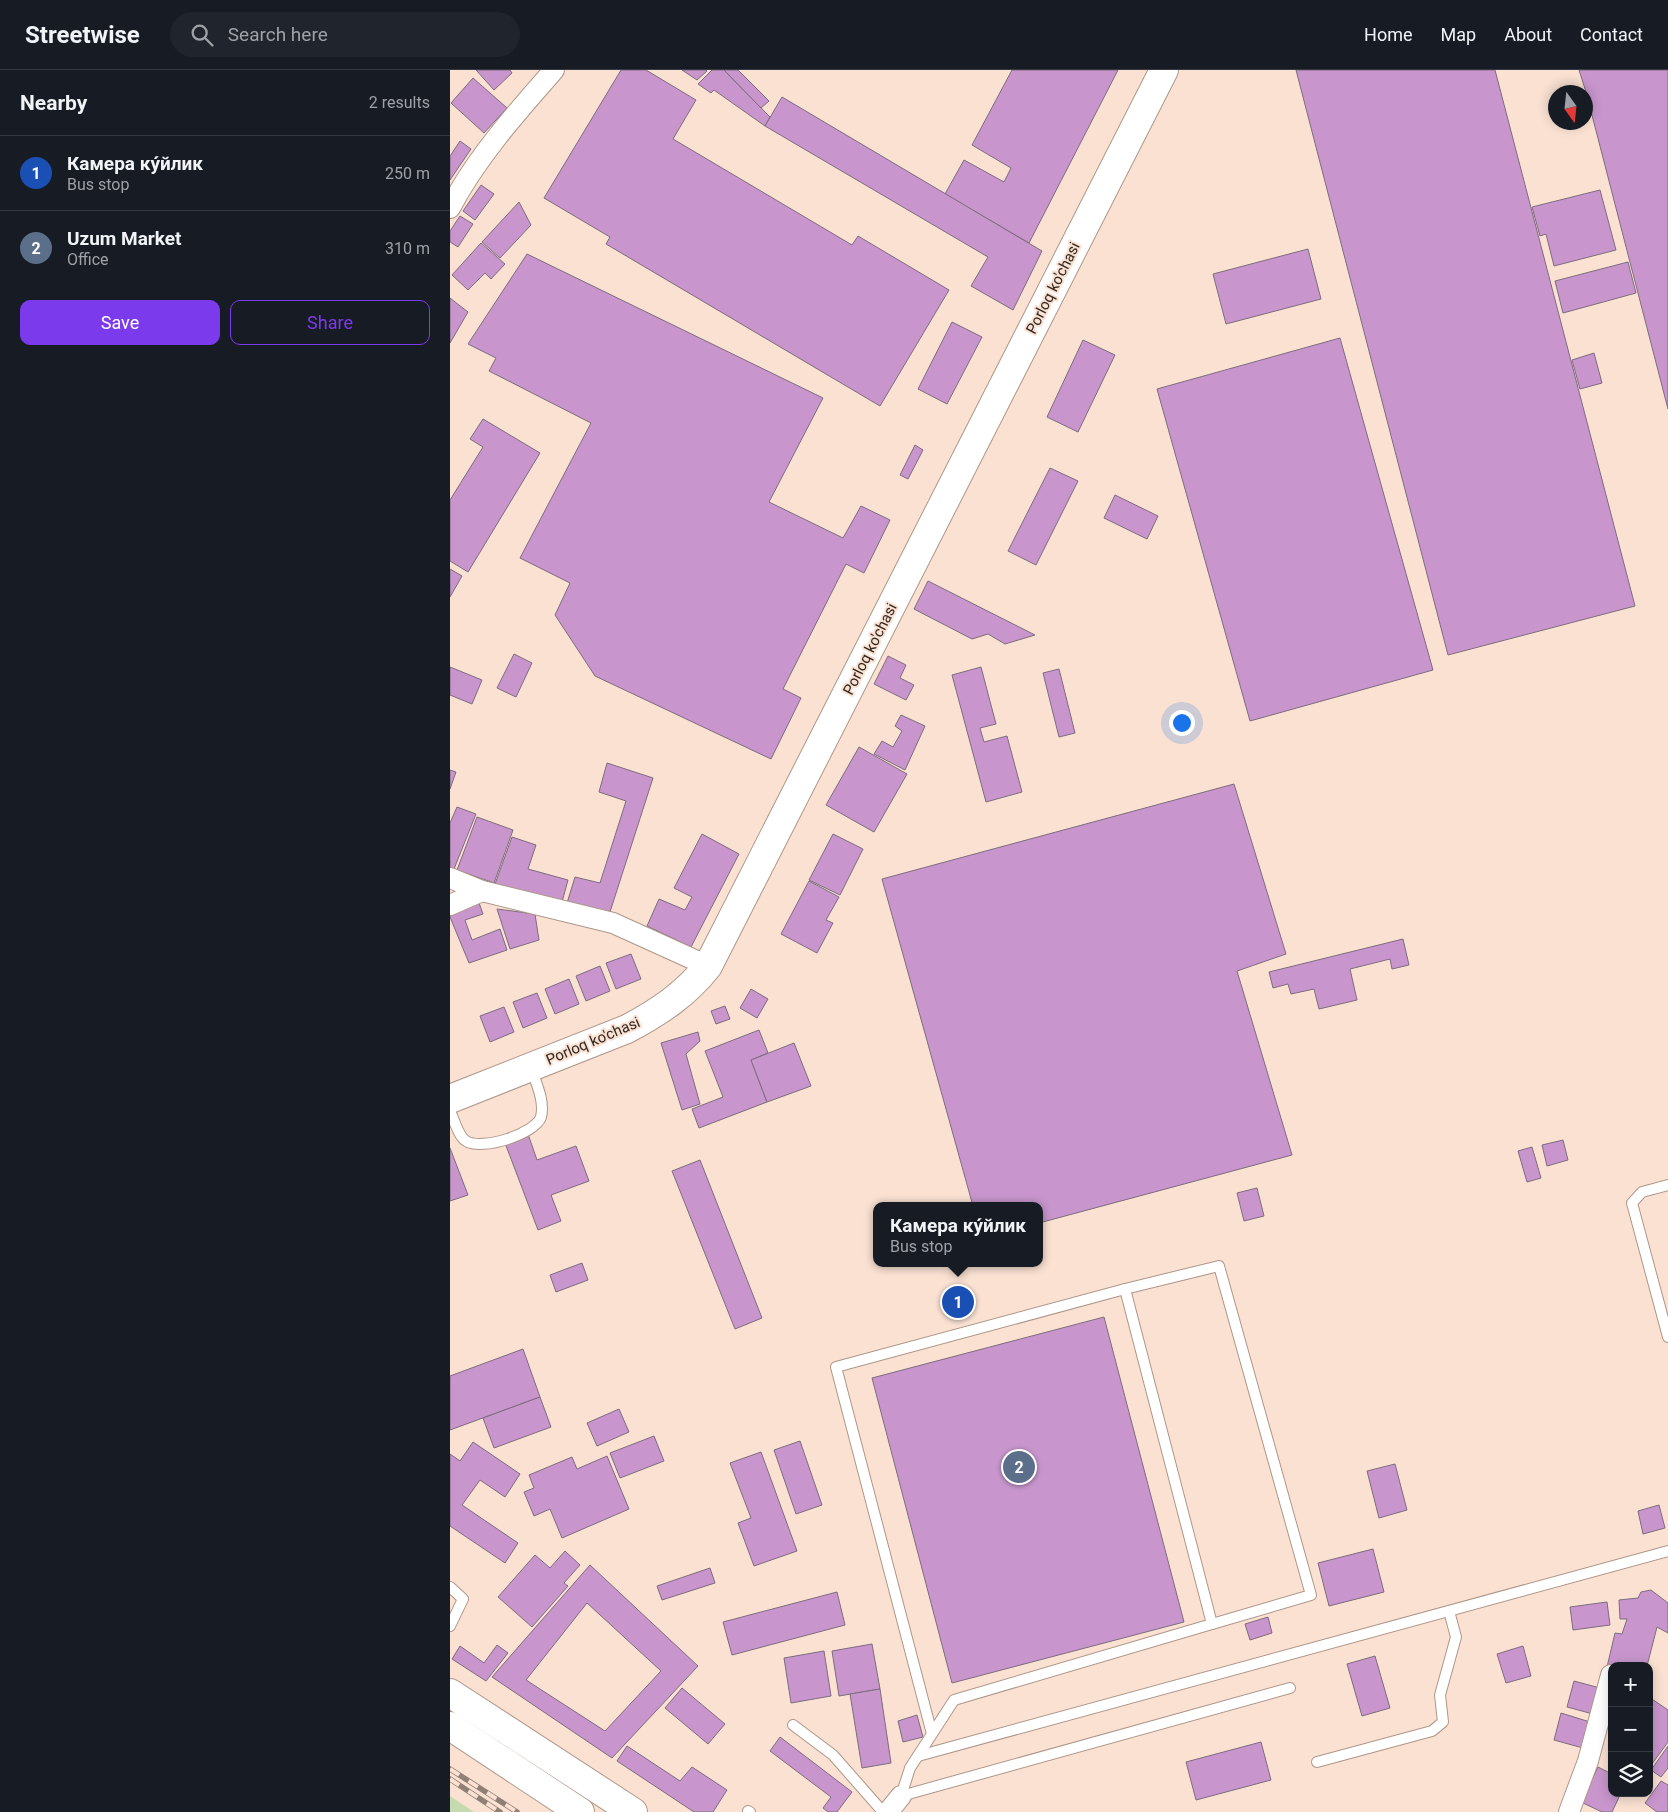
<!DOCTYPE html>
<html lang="en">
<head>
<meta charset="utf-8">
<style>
	body { margin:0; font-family:Roboto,sans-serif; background:#20242c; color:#f1f3f6 }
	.controls { position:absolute; right:15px; bottom:15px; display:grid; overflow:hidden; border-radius:10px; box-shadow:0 2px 12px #0003 }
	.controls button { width:45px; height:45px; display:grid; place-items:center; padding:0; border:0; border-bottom:1px solid #363941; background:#171b24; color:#f1f3f6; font:25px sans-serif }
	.compass { position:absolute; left:1098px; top:15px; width:45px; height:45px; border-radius:50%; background:#171b24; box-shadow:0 2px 12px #0003; rotate:165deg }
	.you { position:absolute; left:731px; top:652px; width:18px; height:18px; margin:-12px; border:4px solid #fff; border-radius:50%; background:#1a73e8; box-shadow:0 0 0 8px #1a73e833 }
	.badge { display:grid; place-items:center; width:32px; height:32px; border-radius:50%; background:#7c3aed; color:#fff; font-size:16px; font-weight:700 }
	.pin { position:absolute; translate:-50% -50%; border:2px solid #fff; box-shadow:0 1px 5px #0006 }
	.popup { position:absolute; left:423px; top:1132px; width:170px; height:65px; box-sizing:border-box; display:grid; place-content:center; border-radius:10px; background:#171b24; filter:drop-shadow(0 1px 4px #0005); font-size:16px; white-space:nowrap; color:#9ea1a6 }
	.popup b { font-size:19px; color:#f1f3f6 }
	.popup::after { content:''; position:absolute; left:50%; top:100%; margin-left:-10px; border:10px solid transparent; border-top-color:#171b24 }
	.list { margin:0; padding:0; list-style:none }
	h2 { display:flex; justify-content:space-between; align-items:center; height:65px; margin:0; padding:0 20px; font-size:21px }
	h2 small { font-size:16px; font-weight:400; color:#9ea1a6 }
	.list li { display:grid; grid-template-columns:32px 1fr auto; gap:15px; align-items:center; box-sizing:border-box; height:75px; padding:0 20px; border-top:1px solid #363941 }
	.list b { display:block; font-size:19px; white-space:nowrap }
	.list p { margin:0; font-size:16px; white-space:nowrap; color:#9ea1a6 }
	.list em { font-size:16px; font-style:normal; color:#9ea1a6 }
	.actions { display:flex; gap:10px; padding:15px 20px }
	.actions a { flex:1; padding:11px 0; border:1px solid #7c3aed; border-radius:10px; text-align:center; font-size:18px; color:#7c3aed }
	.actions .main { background:#7c3aed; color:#fff }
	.icon { flex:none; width:28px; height:28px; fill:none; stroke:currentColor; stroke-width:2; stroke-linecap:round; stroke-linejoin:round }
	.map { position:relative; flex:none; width:1218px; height:1742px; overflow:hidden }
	header { display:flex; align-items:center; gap:30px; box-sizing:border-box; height:70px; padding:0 25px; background:#171b24; border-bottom:1px solid #363941 }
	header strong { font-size:24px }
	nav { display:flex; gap:28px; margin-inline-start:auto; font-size:18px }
	.search { width:350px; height:45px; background:#20242c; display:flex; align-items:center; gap:12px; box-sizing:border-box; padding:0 18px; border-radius:28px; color:#9ea1a6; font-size:19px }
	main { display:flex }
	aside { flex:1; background:#171b24 }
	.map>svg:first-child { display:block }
	.green { fill:#c6dab0 }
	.building { fill:#c896cd; stroke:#7d6c7e; fill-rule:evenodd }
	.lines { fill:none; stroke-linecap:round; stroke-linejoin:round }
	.lane-casing { stroke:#ae9789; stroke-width:12 }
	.street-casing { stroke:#ae9789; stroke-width:22 }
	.secondary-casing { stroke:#ae9789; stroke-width:30 }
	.highway-casing { stroke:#ae9789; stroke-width:30 }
	.lane { stroke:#fff; stroke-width:10 }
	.street { stroke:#fff; stroke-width:20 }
	.secondary { stroke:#fff; stroke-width:28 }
	.highway { stroke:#fff; stroke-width:28 }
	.rail-casing { stroke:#8f7f75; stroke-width:5.5 }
	.rail { stroke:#fae1d2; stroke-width:4; stroke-dasharray:11; stroke-linecap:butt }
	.labels { text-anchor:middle; stroke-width:4; stroke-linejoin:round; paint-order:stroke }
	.street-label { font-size:15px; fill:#302721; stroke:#fae1d2 }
</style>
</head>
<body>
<header>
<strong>Streetwise</strong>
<div class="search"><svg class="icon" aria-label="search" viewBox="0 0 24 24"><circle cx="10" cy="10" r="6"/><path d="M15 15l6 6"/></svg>Search here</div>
<nav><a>Home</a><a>Map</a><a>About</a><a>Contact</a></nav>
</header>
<main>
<aside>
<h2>Nearby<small>2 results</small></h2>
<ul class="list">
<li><span class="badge" style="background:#1a4fb4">1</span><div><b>Камера ку́йлик</b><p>Bus stop</p></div><em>250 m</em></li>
<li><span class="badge" style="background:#5c6f8a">2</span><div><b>Uzum Market</b><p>Office</p></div><em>310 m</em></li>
</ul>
<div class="actions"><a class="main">Save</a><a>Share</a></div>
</aside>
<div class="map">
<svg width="1218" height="1742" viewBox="0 0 1218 1742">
	<rect width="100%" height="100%" fill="#fae1d2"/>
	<path class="green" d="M0,1726L24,1742H0Z"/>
	<g class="building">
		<path d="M26,0H60L62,3L44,20Z"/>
		<path d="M171,0H196L246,30L223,69L402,175L408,166L499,220L430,336L156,174L160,167L94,128Z"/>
		<path d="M232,0H256L257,1L247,10Z"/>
		<path d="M262,0H274L320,47L315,56L264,20L261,23L248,14Z"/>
		<path d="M274,0H288L319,31L311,38Z"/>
		<path d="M562,0H668L579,173L495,124L514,90L554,112L561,98L522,75Z"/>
		<path d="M846,0H1045L1185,536L998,585Z"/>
		<path d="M1129,0H1218V339L1136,22Z"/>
		<path d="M23,8L57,38L34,63L1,33Z"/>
		<path d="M332,27L592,181L563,240L521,216L538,187L315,56Z"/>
		<path d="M10,71L21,79L0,110V86Z"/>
		<path d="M31,115L44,124L25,150L13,141Z"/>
		<path d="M1150,120L1166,180L1104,196L1096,164L1090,166L1082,137Z"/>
		<path d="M69,132L81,155L50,188L32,172Z"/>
		<path d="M10,146L23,154L8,177L0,172V161Z"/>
		<path d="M31,173L55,194L41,209L35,203L18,220L2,205Z"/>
		<path d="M858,179L871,229L776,254L763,204Z"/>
		<path d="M77,184L373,328L319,432L393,468L411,436L440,450L414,503L396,494L333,619L351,628L321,689L145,606L105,545L120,513L70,488L141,353L39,301L46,288L18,274Z"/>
		<path d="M1178,192L1186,223L1113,243L1105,211Z"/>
		<path d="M0,228L18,242L0,273Z"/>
		<path d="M502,252L532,267L497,334L468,319Z"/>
		<path d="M890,268L983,600L800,651L707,319Z"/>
		<path d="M633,270L665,285L628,362L597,347Z"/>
		<path d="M1144,283L1152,313L1130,319L1122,290Z"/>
		<path d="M33,349L90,383L18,502L0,491V430L33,377L20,369Z"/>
		<path d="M465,375L473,380L458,409L450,405Z"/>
		<path d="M600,398L628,411L586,495L558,481Z"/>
		<path d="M665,425L708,446L697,469L654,448Z"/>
		<path d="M0,499L12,506L0,527Z"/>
		<path d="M478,511L585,565L555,574L538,564L522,569L464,539Z"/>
		<path d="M64,584L82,593L66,627L47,618Z"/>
		<path d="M438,586L456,595L450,608L464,615L456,630L424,614Z"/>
		<path d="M0,597L32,610L22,634L0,625Z"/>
		<path d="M531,597L546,654L530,658L534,672L557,666L572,722L536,732L502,605Z"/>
		<path d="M609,599L625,663L609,667L593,603Z"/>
		<path d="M451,645L475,656L455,700L424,684L432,671L443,677L452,661L445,656Z"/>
		<path d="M409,677L457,704L424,762L376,735Z"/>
		<path d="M157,693L203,708L159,845L117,833L125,807L150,813L176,731L149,722Z"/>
		<path d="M0,700L6,702L0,719Z"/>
		<path d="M784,714L836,884L787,901L842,1085L589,1153V1136H523L432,809Z"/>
		<path d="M7,737L26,744L4,799L0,798V753Z"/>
		<path d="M27,747L63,760L44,813L7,800Z"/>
		<path d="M252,764L289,784L241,877L197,856L209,829L235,840L242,827L224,818Z"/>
		<path d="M383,764L413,779L390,825L359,810Z"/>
		<path d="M62,767L86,775L78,799L118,810L112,832L45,814Z"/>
		<path d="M359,811L389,827L376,850L383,853L367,883L331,864Z"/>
		<path d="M28,830L33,844L15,850L22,870L50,859L57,880L19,893L0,847V839Z"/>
		<path d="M47,839L85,844L89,870L60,879Z"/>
		<path d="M953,869L959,895L942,899L940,889L900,899L907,930L869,939L864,919L841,924L838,914L823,918L819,902Z"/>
		<path d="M181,884L191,909L166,919L156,893Z"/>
		<path d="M150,896L160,921L136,931L126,906Z"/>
		<path d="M119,909L129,934L105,944L95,919Z"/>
		<path d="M301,919L318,929L307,948L290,938Z"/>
		<path d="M87,923L97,948L73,958L63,932Z"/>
		<path d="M275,936L280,949L266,954L261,941Z"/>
		<path d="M54,937L64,962L40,972L30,946Z"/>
		<path d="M309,960L318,983L301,990L317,1032L249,1058L242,1039L273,1027L255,981Z"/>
		<path d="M248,962L250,971L236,984L250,1034L232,1040L211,973Z"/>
		<path d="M344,973L361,1016L317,1032L301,990Z"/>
		<path d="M78,1064L87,1090L126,1076L139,1111L101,1125L111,1151L88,1160L55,1073Z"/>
		<path d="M1113,1070L1118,1090L1097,1096L1092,1075Z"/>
		<path d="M1082,1077L1091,1108L1077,1112L1068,1081Z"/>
		<path d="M0,1078L18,1125L0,1131Z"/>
		<path d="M250,1090L312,1248L285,1259L222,1101Z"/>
		<path d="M807,1118L814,1146L794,1151L787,1123Z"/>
		<path d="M132,1193L138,1210L106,1222L100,1205Z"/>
		<path d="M654,1247L734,1552L502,1613L422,1308Z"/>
		<path d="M73,1279L90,1327L0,1360V1306Z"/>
		<path d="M90,1327L101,1357L44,1378L33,1348Z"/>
		<path d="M169,1339L179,1362L147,1376L137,1353Z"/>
		<path d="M204,1366L214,1391L170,1408L160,1383Z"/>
		<path d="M350,1371L372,1435L346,1444L324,1380Z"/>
		<path d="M23,1372L70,1404L55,1427L30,1410L12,1435L68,1473L55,1493L0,1456V1384L10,1391Z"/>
		<path d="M311,1382L347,1481L304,1496L288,1453L301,1448L280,1393Z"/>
		<path d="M157,1386L179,1439L112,1468L100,1439L84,1446L74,1422L84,1418L79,1405L122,1387L127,1399Z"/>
		<path d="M945,1394L957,1440L929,1448L917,1401Z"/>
		<path d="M1209,1435L1215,1458L1193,1464L1188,1441Z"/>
		<path d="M923,1479L934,1522L879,1536L868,1493Z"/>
		<path d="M115,1481L130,1495L114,1513L118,1516L82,1557L48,1527L85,1485L100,1498Z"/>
		<path d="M140,1495L248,1596L162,1688L42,1607ZM137,1533L211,1601L155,1661L76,1610Z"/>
		<path d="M260,1498L265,1513L212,1530L207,1516Z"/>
		<path d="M1201,1520L1218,1533V1563L1207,1557L1197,1596H1162L1157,1597L1165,1563L1172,1564L1177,1549H1170L1169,1530L1188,1528L1191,1522Z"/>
		<path d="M387,1522L395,1555L282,1585L273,1552Z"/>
		<path d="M1157,1532L1160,1555L1123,1560L1120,1537Z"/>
		<path d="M818,1547L822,1563L800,1570L795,1554Z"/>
		<path d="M422,1574L430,1619L389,1626L382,1581Z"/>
		<path d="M47,1575L58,1583L36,1611L2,1589L10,1576L34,1593Z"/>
		<path d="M1073,1576L1081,1606L1056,1613L1047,1584Z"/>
		<path d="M374,1581L381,1626L341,1633L334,1588Z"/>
		<path d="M925,1586L940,1638L912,1646L897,1594Z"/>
		<path d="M1124,1611L1150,1618L1143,1644L1117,1637Z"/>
		<path d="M232,1618L275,1654L258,1674L215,1638Z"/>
		<path d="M430,1619L441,1693L412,1698L400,1624Z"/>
		<path d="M1199,1627L1218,1640V1672L1199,1698Z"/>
		<path d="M1111,1643L1140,1652L1133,1678L1104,1670Z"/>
		<path d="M467,1645L473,1667L453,1672L448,1651Z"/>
		<path d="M330,1667L402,1722L387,1742H378L373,1738L381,1727L320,1681Z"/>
		<path d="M811,1672L821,1710L746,1730L736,1692Z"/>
		<path d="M177,1676L230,1711L242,1697L277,1720L263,1742H244L167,1691Z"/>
		<path d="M1218,1676V1698L1211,1707L1201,1700Z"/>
		<path d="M1148,1697L1162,1704V1723H1171L1162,1742H1152L1131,1732Z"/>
		<path d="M1211,1711L1218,1715V1742H1207L1195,1733Z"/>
	</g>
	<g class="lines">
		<g class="lane-casing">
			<g id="lane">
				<path d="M0,1041C4,1049 8,1066 16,1071C32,1081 85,1064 91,1047C95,1031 86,1013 81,998"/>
				<path d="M1218,1115L1192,1122L1182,1133L1218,1267"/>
				<path d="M675,1219L769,1196L861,1525L762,1554"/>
				<path d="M0,1517L13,1529L0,1556"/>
				<path d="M343,1655L383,1685L433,1742"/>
				<path d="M468,1686L1218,1481"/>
				<path d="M867,1692L982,1661L993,1652L990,1625L1006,1567L999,1541"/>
				<path d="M451,1726L460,1698L504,1630L762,1554L675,1219L386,1297L482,1664"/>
				<path d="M451,1726L840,1618"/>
				<path d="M298,1741L300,1742"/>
			</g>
		</g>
		<g class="street-casing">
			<g id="street">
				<path d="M0,138C26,88 67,42 104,0"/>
				<path d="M0,808L32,821L163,853L258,896"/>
				<path d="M0,835L32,821"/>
				<path d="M438,1742L451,1726"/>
				<path d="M1119,1742L1138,1691L1161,1605"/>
			</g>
		</g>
		<g class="secondary-casing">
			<path id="secondary" d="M0,1029L177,959C209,942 236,924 258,896L714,0"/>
		</g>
		<g class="highway-casing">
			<g id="highway">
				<path d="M0,1623L183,1742"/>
				<path d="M0,1656L130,1742"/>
			</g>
		</g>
		<use href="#lane" class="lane"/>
		<use href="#street" class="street"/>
		<use href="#secondary" class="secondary"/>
		<use href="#highway" class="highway"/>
		<g class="rail-casing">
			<g id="rail">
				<path d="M0,1699L67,1742"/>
				<path d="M0,1709L50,1742"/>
			</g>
		</g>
		<use href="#rail" class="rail"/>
	</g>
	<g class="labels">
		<g class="street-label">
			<text transform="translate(603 218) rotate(-63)" y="5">Porloq ko'chasi</text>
			<text transform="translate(420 579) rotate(-63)" y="5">Porloq ko'chasi</text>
			<text transform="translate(143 971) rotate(-23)" y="5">Porloq ko'chasi</text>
		</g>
	</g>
</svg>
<div class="controls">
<button>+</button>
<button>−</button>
<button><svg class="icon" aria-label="layers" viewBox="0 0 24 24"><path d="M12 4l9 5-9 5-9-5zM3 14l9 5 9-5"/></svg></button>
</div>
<svg class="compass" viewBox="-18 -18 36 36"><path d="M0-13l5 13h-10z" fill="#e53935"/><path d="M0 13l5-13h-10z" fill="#9ea1a6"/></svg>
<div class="you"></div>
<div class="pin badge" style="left:508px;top:1232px;background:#1a4fb4">1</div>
<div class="popup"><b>Камера ку́йлик</b>Bus stop</div>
<div class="pin badge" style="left:569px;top:1397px;background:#5c6f8a">2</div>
</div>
</main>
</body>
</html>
